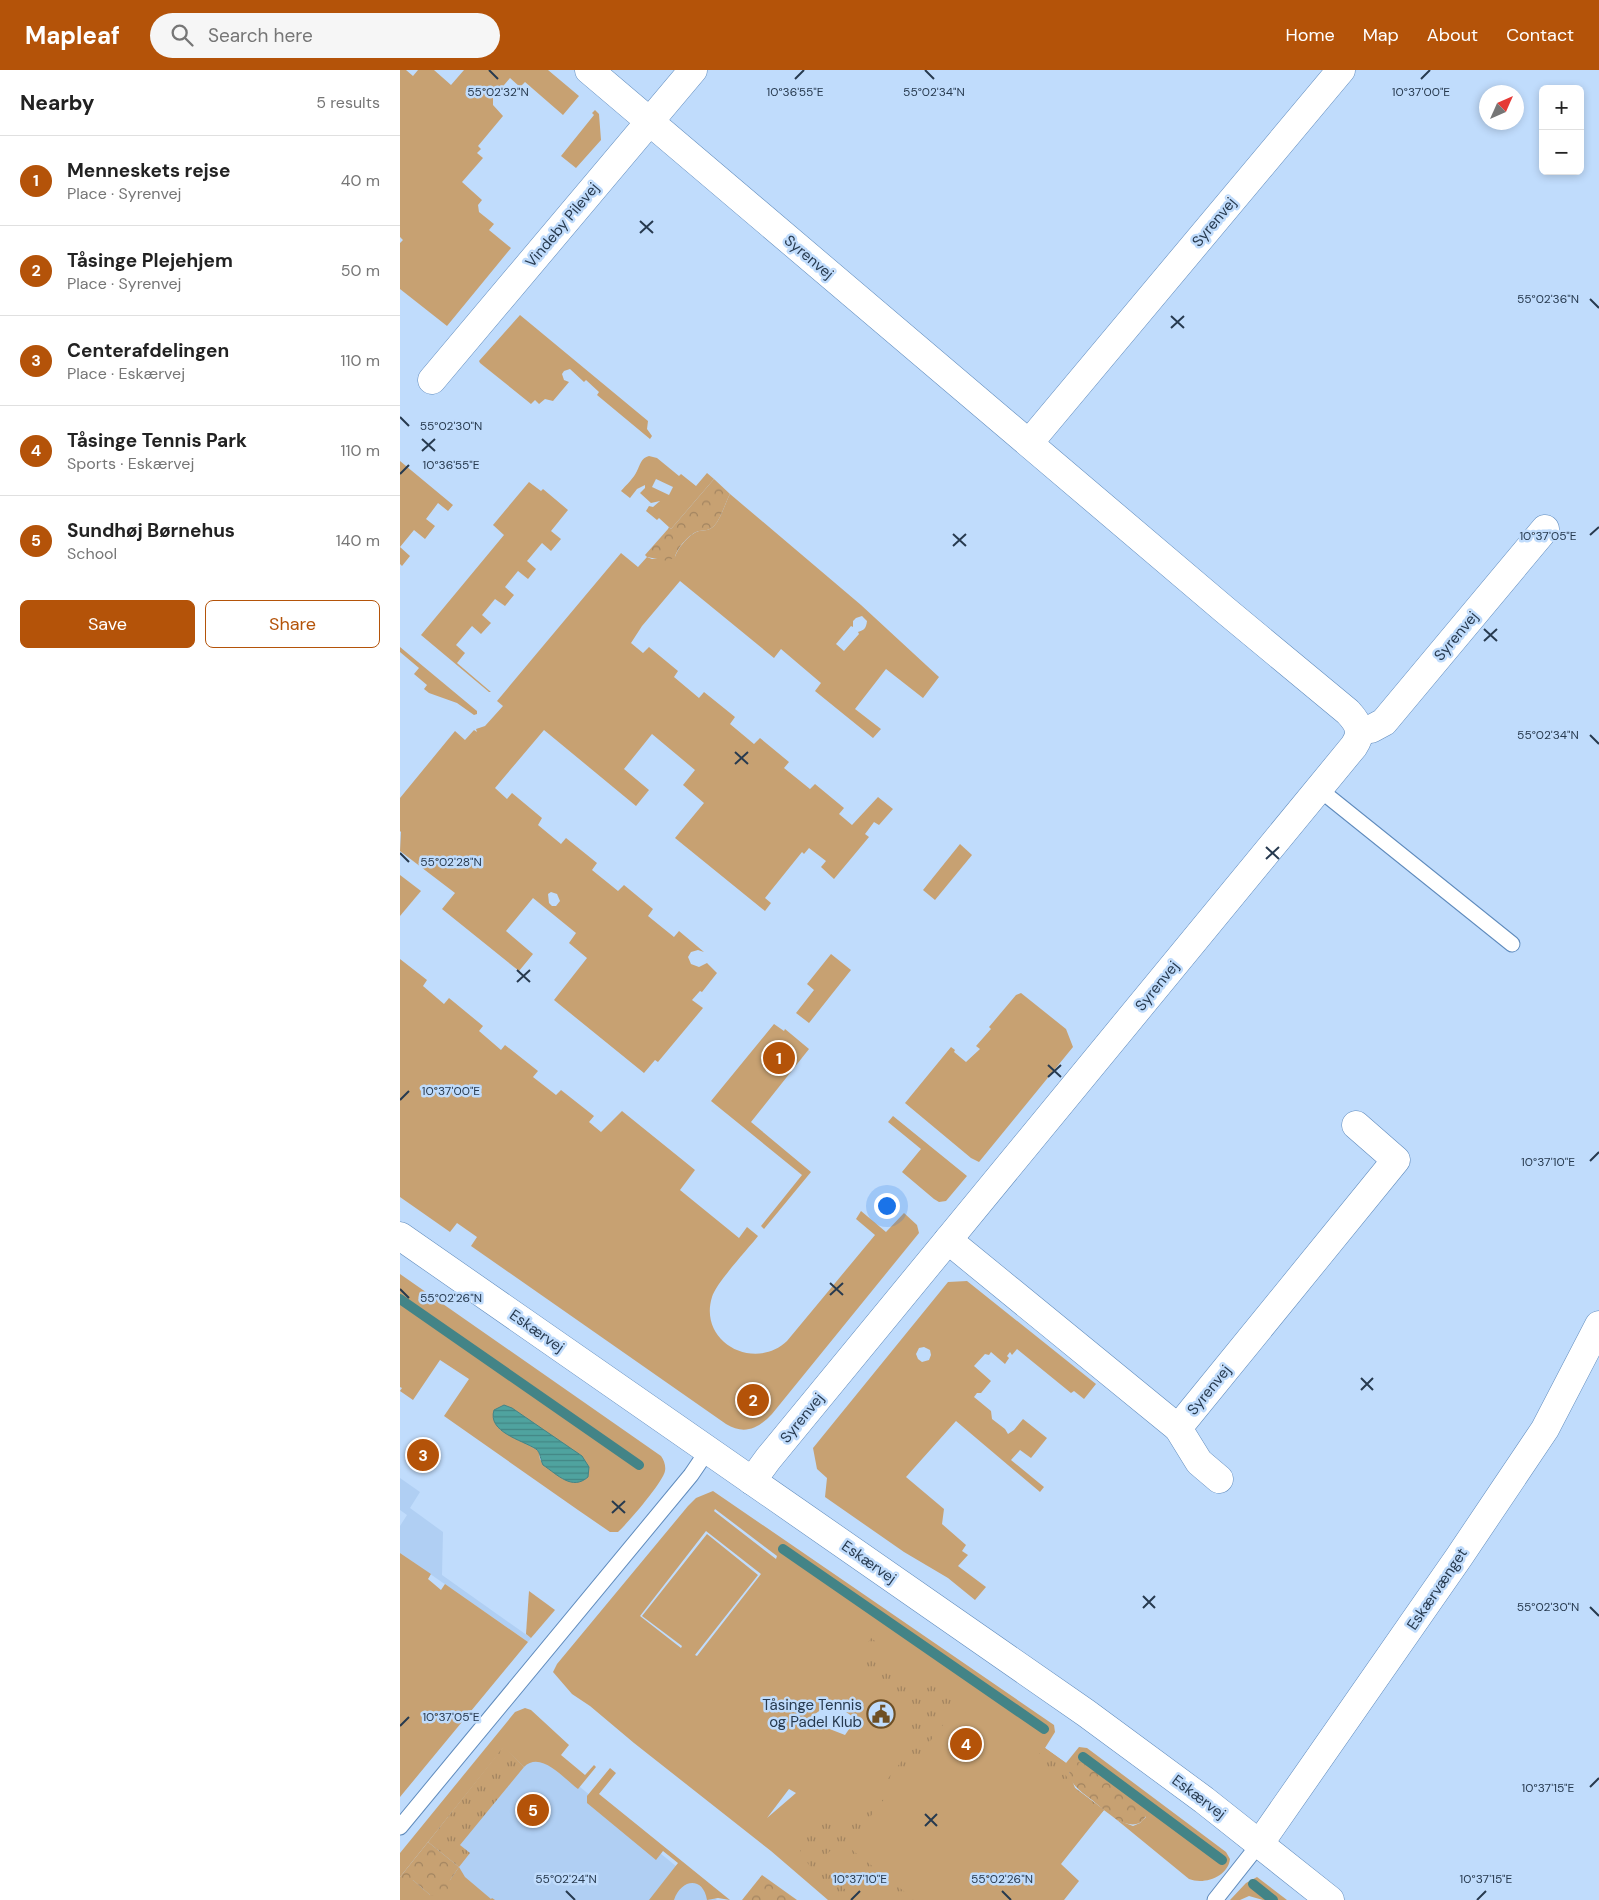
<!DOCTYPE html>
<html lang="en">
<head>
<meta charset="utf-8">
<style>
	body { margin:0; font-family:"DM Sans",sans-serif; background:#f6f6f6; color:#222 }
	.controls { position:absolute; right:15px; top:15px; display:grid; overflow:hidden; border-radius:8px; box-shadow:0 2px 8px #0003 }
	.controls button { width:45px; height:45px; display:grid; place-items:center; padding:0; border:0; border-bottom:1px solid #e0e0e0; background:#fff; color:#222; font:25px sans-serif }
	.compass { position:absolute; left:1079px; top:15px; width:45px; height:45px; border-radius:50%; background:#fff; box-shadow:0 2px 8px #0003; rotate:45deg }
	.you { position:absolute; left:486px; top:1135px; width:18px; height:18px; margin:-12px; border:4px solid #fff; border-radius:50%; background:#1a73e8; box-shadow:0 0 0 8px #1a73e833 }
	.badge { display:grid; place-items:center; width:32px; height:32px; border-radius:50%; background:#b45309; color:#fff; font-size:16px; font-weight:700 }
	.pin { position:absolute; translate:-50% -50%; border:2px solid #fff; box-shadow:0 1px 5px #0006 }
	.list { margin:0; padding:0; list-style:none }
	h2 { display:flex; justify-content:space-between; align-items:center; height:65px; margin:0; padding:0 20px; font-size:21px }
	h2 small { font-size:16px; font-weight:400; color:#767676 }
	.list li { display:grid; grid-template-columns:32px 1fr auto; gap:15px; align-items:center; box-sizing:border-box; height:90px; padding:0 20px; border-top:1px solid #e0e0e0 }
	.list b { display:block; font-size:19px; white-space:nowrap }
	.list p { margin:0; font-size:16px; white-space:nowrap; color:#767676 }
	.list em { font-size:16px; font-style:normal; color:#767676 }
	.actions { display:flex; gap:10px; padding:15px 20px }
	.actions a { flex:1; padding:11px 0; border:1px solid #b45309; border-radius:8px; text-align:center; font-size:18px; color:#b45309 }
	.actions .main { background:#b45309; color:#fff }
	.icon { flex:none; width:28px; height:28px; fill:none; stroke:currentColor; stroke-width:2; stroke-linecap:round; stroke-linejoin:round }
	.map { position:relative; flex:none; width:1199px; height:1830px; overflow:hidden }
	header { display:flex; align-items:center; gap:30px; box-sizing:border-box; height:70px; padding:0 25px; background:#b45309; color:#fff }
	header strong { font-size:24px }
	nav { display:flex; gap:28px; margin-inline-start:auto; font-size:18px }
	.search { width:350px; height:45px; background:#f6f6f6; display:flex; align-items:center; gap:12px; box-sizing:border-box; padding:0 18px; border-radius:28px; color:#767676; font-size:19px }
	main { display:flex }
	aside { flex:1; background:#fff }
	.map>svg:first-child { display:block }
	.built { fill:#b0cff3 }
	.green { fill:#c7a172; fill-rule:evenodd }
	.forest { fill:url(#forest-crowns) }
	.park { fill:url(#park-tufts) }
	.water { fill:url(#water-rules); stroke:#438487 }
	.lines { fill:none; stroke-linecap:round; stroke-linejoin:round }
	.stream { stroke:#438487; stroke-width:10 }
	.service-casing { stroke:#5f8bbd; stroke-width:17 }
	.minor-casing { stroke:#5f8bbd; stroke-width:29 }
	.tertiary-casing { stroke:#5f8bbd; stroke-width:29 }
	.service { stroke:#fff; stroke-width:15 }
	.minor { stroke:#fff; stroke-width:28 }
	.tertiary { stroke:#fff; stroke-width:28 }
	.ticks { fill:none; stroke:#273a4f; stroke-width:2 }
	.labels { text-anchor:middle; stroke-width:5; stroke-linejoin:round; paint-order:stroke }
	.street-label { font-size:15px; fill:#273a4f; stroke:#c0dcfc }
	.poi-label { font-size:15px; fill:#273a4f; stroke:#c0dcfc; text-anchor:end }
	.ticks-label { font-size:12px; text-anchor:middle; fill:#273a4f; stroke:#c0dcfc; stroke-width:5; stroke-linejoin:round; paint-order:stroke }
</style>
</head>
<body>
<header>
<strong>Mapleaf</strong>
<div class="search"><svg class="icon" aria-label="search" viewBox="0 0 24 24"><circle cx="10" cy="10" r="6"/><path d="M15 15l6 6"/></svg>Search here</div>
<nav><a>Home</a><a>Map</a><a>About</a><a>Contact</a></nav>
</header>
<main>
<aside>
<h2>Nearby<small>5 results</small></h2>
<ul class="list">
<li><span class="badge">1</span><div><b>Menneskets rejse</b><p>Place · Syrenvej</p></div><em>40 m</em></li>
<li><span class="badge">2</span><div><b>Tåsinge Plejehjem</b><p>Place · Syrenvej</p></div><em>50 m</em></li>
<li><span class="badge">3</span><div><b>Centerafdelingen</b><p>Place · Eskærvej</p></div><em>110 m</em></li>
<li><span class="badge">4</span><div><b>Tåsinge Tennis Park</b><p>Sports · Eskærvej</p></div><em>110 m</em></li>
<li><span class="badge">5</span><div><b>Sundhøj Børnehus</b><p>School</p></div><em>140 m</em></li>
</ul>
<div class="actions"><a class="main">Save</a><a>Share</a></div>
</aside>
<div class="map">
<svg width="1199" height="1830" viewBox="0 0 1199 1830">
	<defs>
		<pattern id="forest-crowns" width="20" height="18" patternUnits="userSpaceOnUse" patternTransform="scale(1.25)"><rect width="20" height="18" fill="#c7a172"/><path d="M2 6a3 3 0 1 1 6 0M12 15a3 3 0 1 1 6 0" fill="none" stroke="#a28460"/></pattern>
		<pattern id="park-tufts" width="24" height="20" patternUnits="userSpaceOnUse" patternTransform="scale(1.25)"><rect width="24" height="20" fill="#c7a172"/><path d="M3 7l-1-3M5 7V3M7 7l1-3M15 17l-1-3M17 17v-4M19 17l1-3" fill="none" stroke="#a28460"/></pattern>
		<pattern id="water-rules" width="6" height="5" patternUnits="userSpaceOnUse" patternTransform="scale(1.25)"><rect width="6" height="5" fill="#4fa39f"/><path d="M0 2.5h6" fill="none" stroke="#428684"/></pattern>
	</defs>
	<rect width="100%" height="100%" fill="#c0dcfc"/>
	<g class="built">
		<path d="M0,1408L20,1422L10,1438L43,1462L42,1505L131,1568L128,1572L0,1483V1456L7,1445L0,1440Z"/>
		<path d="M117,1665L317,1830H0V1815Z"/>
	</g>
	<g class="green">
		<path d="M0,0H6L13,6L18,0H34L51,15L64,0H148L179,26L163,45L125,12L120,17L110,8L93,28V35L103,46L78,76L81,79L77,83L83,88L62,112L82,130L78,135L79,142L94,154L89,160L111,178L47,256L0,219V173L3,170L0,167Z"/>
		<path d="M195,40L199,44L201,70L176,98L161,86L194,45L192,43Z"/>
		<path d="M120,245L248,351L247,359L252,366L250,369L197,325L199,322L186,310L184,312L170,299L164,301L162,304L164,310L169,312L153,331L145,329L139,334L135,330L131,334L80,293L79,291Z"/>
		<path d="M249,386L257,388L279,406L281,404L296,416L307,403L314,409L271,459L259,448L257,450L246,441L249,436L253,437L260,431L251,433L240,423L245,418V415L237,419L230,428L221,421C226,415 234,408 237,401C240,395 241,388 249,386ZM256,409L273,417L269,425L252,417Z"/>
		<path d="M0,391L53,435L48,441L38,433L26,449L35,456L25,469L14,460L0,477L10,486L2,496L0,494Z"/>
		<path d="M129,412L141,421L143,419L168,440L151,461L161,469L151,481L142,473L127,491L136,499L128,509L118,501L105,517L114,525L105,536L95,529L82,545L91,553L81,564L72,556L56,575L65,583L57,593L91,622H89L21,565L104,465L93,455Z"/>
		<path d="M330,424L461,535L539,607L523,628L486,599L455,639L481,659L473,668L415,621L421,613L381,579L374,588L280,511L242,556L231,573L243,583L249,577L278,601L274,607L299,628L304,622L335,647L330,654L354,674L360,668L389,692L384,698L410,719L415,714L444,738L439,744L452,755L478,727L493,739L479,755L474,752L465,764L469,767L434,809L421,797L426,791L409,778L404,784L402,782L365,828L371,833L365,841L275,768L304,733L283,715L295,700L252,664L224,699L249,720L236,736L144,660L95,718L107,729L112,723L142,748L138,755L161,774L166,768L197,793L192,800L218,821L224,815L253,839L248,846L274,867L279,861L304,882L298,880L291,882L288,887L291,894L299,897L307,893L317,903L302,922L300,921L292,930L303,938L258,992L255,990L244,1003L154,930L187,888L169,873L176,863L133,828L106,861L133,884L119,901L42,839L55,823L0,781L1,762L0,761V728L55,661L65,670L74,660L77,662L76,659L85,656L103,636L97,631L221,483L238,497L247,487L252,489L275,487C278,478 289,464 299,461C305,460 309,461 314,456C321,449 325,433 330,424ZM462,546L467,551C466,559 464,560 458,562L459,564L444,581L436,574L451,556L453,557V551L456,548ZM151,822L157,824L160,831L156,836H152L149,833L148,824Z"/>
		<path d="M0,577L77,641V644L74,645L57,633L29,623L24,619L27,615L14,604L19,598L0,582Z"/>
		<path d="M560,774L572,785L535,830L523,820Z"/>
		<path d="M0,805L21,821L0,846Z"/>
		<path d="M431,884L451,900L409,953L396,943L414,920L407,914Z"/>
		<path d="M0,889L27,910L23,916L44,934L49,928L83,956L79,961L101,980L105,975L138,1001L133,1007L156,1025L161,1020L194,1046L189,1052L201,1062L222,1041L295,1100L280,1120L339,1168L347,1157L358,1166C348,1179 316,1213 312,1227C298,1272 354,1302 387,1271L475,1165L456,1149L461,1141L486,1162L504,1143L517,1155L519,1163L372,1344C358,1359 344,1365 326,1354L71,1176L77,1167L57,1153L50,1162L0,1127Z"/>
		<path d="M621,923L666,959L673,977L579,1092L571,1088L505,1033L551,977L555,980L554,982L566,992L580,979L576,976L591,959L589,957L616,925Z"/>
		<path d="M374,954L384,961L385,959L409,979L351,1052L411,1102L364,1159L361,1156L402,1105L311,1031Z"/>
		<path d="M493,1046L567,1106L546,1131L539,1132L534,1129L502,1102L521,1079L488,1052Z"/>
		<path d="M0,1204L261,1386C264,1390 266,1396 265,1401C263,1412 228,1453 218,1462H210L178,1440L44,1346L69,1309L40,1290L13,1330L0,1321L2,1318L0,1317ZM98,1359L189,1402L140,1390L139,1382L136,1379Z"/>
		<path d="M567,1211L696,1314L684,1329L674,1321L671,1323L617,1279L612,1285L610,1282L607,1286L609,1288L605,1294L591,1282L589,1285L585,1284L574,1296L591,1311L581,1323H577L574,1327L591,1341L592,1349L605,1359L608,1364L614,1360L623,1349L647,1368L631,1388L620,1380L611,1390L644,1417L640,1422L556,1351L506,1407L544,1439L542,1454L566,1475L562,1481L568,1485L558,1496L586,1517L575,1530L548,1508L504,1482L425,1427L427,1408L417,1399L413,1378L548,1212ZM524,1277L530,1280L531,1285L529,1290L522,1292L518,1289L516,1284L519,1278Z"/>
		<path d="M313,1421L654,1655L655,1662L645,1678L666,1693L679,1677L687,1678L826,1782L830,1789C828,1807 804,1815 789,1809L717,1750L733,1756L740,1753L746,1747L669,1702L675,1718L704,1740L661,1794L679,1811L664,1830H428L371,1781L234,1673L190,1636L172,1624L153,1602L157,1594L288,1436L296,1428ZM315,1439L377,1486L376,1489L314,1441ZM306,1461L361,1504L297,1586L295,1585L358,1505L307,1464L242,1546L282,1576L281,1578L240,1546ZM432,1632L456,1649L445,1665L427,1658L422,1659L415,1654L416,1650L420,1649L416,1646H412ZM389,1719L396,1723L367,1748Z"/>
		<path d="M0,1483L31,1504L28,1509L41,1520L45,1514L128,1572L0,1727Z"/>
		<path d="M129,1521L155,1540L131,1568L126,1564Z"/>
		<path d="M125,1638L131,1640L169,1675L161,1685L185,1705L194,1695L196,1697L178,1719C164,1709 141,1680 124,1697L104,1677L0,1807V1783L115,1642Z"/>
		<path d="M210,1698L216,1703L199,1724L330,1830L318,1828L307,1830C303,1806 281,1809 274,1830H249L278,1793L263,1781L256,1790L187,1733V1726Z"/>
		<path d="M59,1797L65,1807L91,1829L92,1828L95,1830H0V1812L13,1810L30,1825L50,1810Z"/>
		<path d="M857,1807L887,1830H863L849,1826L840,1830H830L846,1813Z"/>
	</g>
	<g class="forest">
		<path d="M314,409L330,424C325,433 321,449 314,456C309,461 305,460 299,461C290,463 277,478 275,487L268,491L247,487L245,485L268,459L269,457L271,459Z"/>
		<path d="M680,1692L685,1694L745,1738L747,1742C743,1758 729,1756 717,1750C709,1744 700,1737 692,1730C679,1720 664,1711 671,1693Z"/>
		<path d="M28,1772L59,1797L50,1810L48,1819L39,1826L30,1825L13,1810L9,1815L0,1812V1807Z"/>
		<path d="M362,1805L397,1830H342Z"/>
	</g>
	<g class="park">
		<path d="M471,1568L482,1576L473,1591L523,1624L533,1610L633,1686L638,1685L645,1678L666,1693L664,1703L675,1718L704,1740L698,1747L558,1636L447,1776L515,1830H499L433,1778L425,1786L423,1795L427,1802L456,1830H442L422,1812L400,1783V1776L408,1762L422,1745L446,1762L519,1669L503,1658L516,1639L458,1598L469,1578L466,1575Z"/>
		<path d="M104,1676L124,1697L60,1775L70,1783L59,1797L28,1772Z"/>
	</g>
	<path class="water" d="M104,1335L112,1338L182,1386L189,1397L188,1407C172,1421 158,1405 143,1395C140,1389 141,1383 136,1379C122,1370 87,1362 94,1340Z"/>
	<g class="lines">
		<g class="stream">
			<path d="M0,1229L239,1395"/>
			<path d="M383,1479L644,1659"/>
			<path d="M683,1687L822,1790"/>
			<path d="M853,1814L873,1830"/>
		</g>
		<g class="service-casing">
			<g id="service">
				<path d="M919,719L1112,874"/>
				<path d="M0,1757L291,1405L308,1380"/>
				<path d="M815,1830L860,1773"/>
			</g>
		</g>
		<g class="minor-casing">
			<g id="minor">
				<path d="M189,0L825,540L948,642C959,654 963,662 954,676L368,1389L352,1411"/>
				<path d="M32,310L293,0"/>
				<path d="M629,373L941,0"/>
				<path d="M960,659H971L984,652L1145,459"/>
				<path d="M548,1170L778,1358L799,1392L819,1409"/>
				<path d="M778,1358L996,1090L956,1055"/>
				<path d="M860,1773L1059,1487L1145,1359L1199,1255"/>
			</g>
		</g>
		<g class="tertiary-casing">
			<path id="tertiary" d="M0,1166L686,1643L804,1730L930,1830"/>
		</g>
		<use href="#service" class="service"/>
		<use href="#minor" class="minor"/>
		<use href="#tertiary" class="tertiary"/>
	</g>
	<path class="ticks" d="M89,0L98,9M525,0L534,9M395,9L404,0M1021,9L1030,0M240,151L253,163M240,163L253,151M1190,229L1199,238M771,246L784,258M771,258L784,246M0,347L9,356M22,369L35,381M22,381L35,369M0,404L9,395M553,464L566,476M1190,465L1199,457M553,476L566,464M1084,559L1097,571M1084,571L1097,559M1190,665L1199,674M335,682L348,694M335,694L348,682M866,777L879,789M0,783L9,792M866,789L879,777M117,900L130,912M117,912L130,900M648,995L661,1007M648,1007L661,995M0,1030L9,1021M1190,1091L1199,1082M430,1213L443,1225M0,1219L9,1228M430,1225L443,1213M961,1308L973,1320M961,1320L973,1308M212,1431L225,1443M212,1443L225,1431M743,1526L755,1538M1190,1537L1199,1546M743,1538L755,1526M0,1656L9,1647M1190,1717L1199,1708M525,1744L537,1756M525,1756L537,1744M166,1821L175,1830M602,1821L611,1830M451,1830L460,1821M1077,1830L1086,1821"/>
	<defs>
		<g id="civic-ring" transform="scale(1.4375)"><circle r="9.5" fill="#c0dcfc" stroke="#6e4f25" stroke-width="1.5"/><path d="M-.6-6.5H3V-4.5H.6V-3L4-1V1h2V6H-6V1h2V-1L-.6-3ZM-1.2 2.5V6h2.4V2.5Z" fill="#6e4f25"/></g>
	</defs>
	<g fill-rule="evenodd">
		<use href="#civic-ring" x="481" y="1644"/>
	</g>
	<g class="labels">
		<g class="street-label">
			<text transform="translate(814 152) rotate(-50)" y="5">Syrenvej</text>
			<text transform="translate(162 155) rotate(-50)" y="5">Vindeby Pilevej</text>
			<text transform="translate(409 187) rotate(40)" y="5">Syrenvej</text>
			<text transform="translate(1056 566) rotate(-50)" y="5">Syrenvej</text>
			<text transform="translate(757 916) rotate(-51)" y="5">Syrenvej</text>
			<text transform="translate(137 1261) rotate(35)" y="5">Eskærvej</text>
			<text transform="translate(809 1320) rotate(-51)" y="5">Syrenvej</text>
			<text transform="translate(402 1348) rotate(-51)" y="5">Syrenvej</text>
			<text transform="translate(469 1492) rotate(35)" y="5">Eskærvej</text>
			<text transform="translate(1037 1519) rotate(-56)" y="5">Eskærvænget</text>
			<text transform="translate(799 1727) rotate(37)" y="5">Eskærvej</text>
		</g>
		<g class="poi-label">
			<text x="462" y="1640">Tåsinge Tennis<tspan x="462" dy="17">og Padel Klub</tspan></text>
		</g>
	</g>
	<g class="ticks-label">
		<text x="98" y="26">55°02'32"N</text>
		<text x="395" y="26">10°36'55"E</text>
		<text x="534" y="26">55°02'34"N</text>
		<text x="1021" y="26">10°37'00"E</text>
		<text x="1148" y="233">55°02'36"N</text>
		<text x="51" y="360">55°02'30"N</text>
		<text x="51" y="399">10°36'55"E</text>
		<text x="1148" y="470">10°37'05"E</text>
		<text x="1148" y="669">55°02'34"N</text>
		<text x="51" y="796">55°02'28"N</text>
		<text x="51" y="1025">10°37'00"E</text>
		<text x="1148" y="1096">10°37'10"E</text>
		<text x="51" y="1232">55°02'26"N</text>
		<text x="1148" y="1541">55°02'30"N</text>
		<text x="51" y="1651">10°37'05"E</text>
		<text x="1148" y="1722">10°37'15"E</text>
		<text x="166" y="1813">55°02'24"N</text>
		<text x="460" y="1813">10°37'10"E</text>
		<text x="602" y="1813">55°02'26"N</text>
		<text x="1086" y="1813">10°37'15"E</text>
	</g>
</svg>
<div class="controls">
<button>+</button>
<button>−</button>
</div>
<svg class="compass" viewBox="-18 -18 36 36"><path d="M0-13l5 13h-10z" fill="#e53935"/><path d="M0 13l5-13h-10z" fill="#767676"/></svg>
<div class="you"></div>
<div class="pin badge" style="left:379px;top:988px">1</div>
<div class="pin badge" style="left:353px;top:1330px">2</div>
<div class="pin badge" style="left:23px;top:1385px">3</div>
<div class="pin badge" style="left:566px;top:1674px">4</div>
<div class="pin badge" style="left:133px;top:1740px">5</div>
</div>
</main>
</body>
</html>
